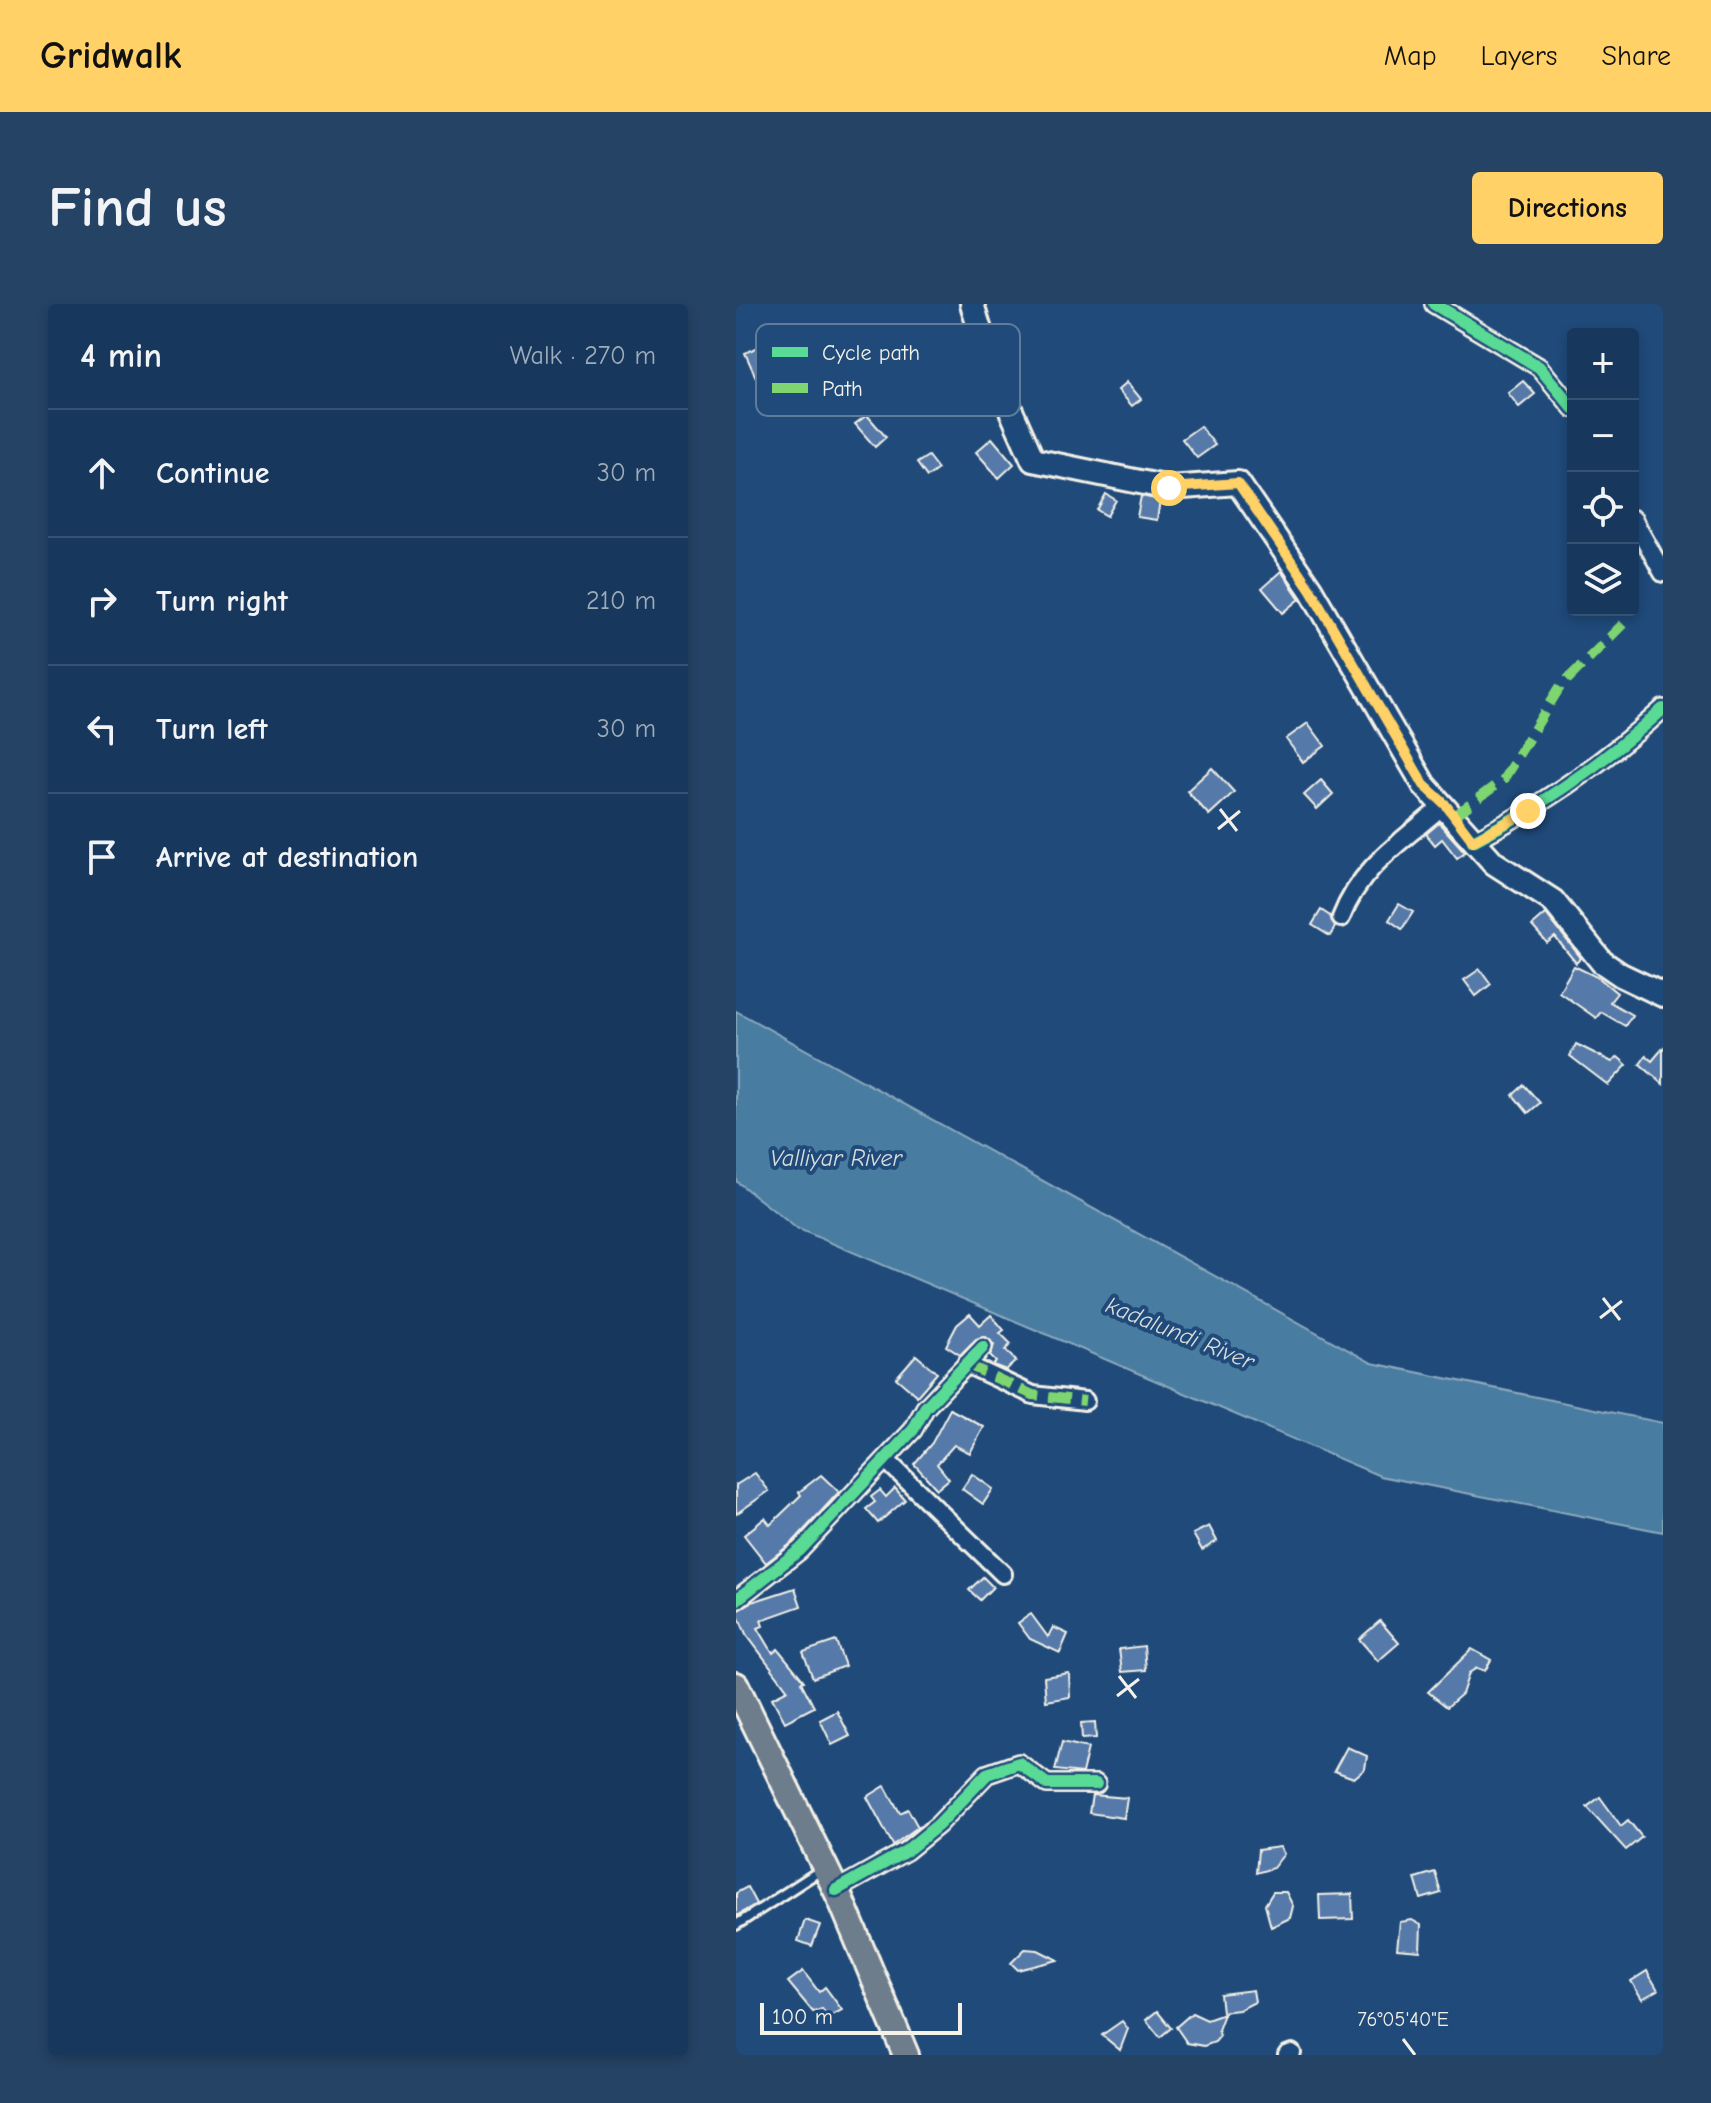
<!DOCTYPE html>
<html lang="en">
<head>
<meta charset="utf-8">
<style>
	body { margin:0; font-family:"Comic Neue",sans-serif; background:#244365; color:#f1f3f6 }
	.controls { position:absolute; right:24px; top:24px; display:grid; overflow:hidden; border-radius:8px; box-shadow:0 4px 12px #0003 }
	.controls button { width:72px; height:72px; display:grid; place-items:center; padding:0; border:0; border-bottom:2px solid #365272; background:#17385c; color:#f1f3f6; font:40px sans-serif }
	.scale { position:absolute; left:24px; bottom:20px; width:202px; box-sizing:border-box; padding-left:8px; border:4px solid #f4f1e8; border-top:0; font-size:22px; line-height:28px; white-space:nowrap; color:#f4f1e8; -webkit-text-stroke:6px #1f4a7a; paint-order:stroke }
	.stop { position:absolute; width:24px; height:24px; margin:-18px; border:6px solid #ffd166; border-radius:50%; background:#fff }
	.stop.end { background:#ffd166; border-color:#fff; box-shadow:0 2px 8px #0008 }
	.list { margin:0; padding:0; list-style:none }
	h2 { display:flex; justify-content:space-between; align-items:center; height:104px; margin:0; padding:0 32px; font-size:34px }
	h2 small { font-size:26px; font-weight:400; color:#9eacbb }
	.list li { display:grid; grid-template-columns:52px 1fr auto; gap:24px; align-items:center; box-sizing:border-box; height:128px; padding:0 32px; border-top:2px solid #365272 }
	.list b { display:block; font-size:30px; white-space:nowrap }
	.list em { font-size:26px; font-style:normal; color:#9eacbb }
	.icon { flex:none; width:44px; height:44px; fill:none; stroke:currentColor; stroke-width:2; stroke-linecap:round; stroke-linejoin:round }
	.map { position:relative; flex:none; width:927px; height:1751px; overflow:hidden; border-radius:8px }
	header { display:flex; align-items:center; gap:48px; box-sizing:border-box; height:112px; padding:0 40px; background:#ffd166; color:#111 }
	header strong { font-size:38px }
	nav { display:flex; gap:44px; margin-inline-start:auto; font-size:28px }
	.intro { display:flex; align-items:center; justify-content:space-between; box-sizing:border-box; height:192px; padding:0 48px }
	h1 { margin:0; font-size:56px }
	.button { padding:20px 36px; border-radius:8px; background:#ffd166; color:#111; font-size:28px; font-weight:700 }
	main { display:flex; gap:48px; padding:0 48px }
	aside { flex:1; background:#17385c; border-radius:8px; box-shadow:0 4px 12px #0003 }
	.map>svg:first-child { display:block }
	.water { fill:#487ba1; stroke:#8daabd; stroke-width:2 }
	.building { fill:#5479a8; stroke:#f4f1e8; stroke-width:2 }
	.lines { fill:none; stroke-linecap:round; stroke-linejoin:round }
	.service-casing { stroke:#f4f1e8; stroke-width:14 }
	.minor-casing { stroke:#f4f1e8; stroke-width:22 }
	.secondary-casing { stroke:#f4f1e8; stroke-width:28 }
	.primary-casing { stroke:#f4f1e8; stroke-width:30 }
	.service { stroke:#1f4a7a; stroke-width:8 }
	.minor { stroke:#1f4a7a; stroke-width:16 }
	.secondary { stroke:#1f4a7a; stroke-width:22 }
	.primary { stroke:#6d7d8c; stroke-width:24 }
	.quiet { stroke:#7fd670; stroke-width:10; stroke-dasharray:20 10; stroke-linecap:butt }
	.cycleway-casing { stroke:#1f4a7a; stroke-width:17 }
	.cycleway { stroke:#5adb95; stroke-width:12 }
	.route { stroke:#ffd166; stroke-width:10 }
	.ticks { fill:none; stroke:#f4f1e8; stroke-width:3 }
	.labels { text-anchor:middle; stroke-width:8; stroke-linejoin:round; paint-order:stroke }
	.water-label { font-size:24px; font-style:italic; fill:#dadfdd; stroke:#1f4a7a }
	.key { fill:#1f4a7a; stroke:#5f7c9b; stroke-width:2 }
	.key-label { font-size:22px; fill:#f4f1e8 }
	.ticks-label { font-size:20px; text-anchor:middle; fill:#f4f1e8; stroke:#1f4a7a; stroke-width:8; stroke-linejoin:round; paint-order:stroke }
</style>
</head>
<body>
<header>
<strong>Gridwalk</strong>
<nav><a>Map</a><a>Layers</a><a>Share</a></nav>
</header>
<div class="intro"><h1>Find us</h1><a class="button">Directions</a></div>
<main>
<aside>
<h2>4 min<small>Walk · 270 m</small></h2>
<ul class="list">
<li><svg class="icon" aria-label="ahead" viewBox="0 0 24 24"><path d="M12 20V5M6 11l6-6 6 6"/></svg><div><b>Continue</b></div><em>30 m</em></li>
<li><svg class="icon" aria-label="right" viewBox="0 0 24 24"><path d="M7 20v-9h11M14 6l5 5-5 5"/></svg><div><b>Turn right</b></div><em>210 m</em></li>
<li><svg class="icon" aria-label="left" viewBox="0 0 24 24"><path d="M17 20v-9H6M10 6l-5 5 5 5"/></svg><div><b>Turn left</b></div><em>30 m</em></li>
<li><svg class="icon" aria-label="arrive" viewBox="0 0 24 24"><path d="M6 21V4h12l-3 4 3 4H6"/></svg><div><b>Arrive at destination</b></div></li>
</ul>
</aside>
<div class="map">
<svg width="927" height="1751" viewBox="0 0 927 1751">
	<rect width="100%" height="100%" fill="#1f4a7a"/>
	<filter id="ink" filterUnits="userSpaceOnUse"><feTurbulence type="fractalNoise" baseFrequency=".0125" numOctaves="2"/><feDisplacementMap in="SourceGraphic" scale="16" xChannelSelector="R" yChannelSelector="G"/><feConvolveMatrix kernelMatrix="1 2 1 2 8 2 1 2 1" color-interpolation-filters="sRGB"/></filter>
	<g filter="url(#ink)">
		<path class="water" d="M0,707L636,1059L927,1119V1228L644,1172L60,924L0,877Z"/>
		<g class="building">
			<path d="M29,40L47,79L27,89L9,49Z"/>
			<path d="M787,77L799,90L783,103L772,89Z"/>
			<path d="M391,78L405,95L396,102L382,86Z"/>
			<path d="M131,111L150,133L139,143L119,120Z"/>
			<path d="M464,122L479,141L461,154L446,135Z"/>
			<path d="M256,134L278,160L263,174L240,148Z"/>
			<path d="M192,152L202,165L191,173L181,159Z"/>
			<path d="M370,190L380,196L371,212L361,206Z"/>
			<path d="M405,192L424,196L421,216L401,213Z"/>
			<path d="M545,267L564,295L547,309L526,284Z"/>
			<path d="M572,419L589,442L567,458L550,435Z"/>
			<path d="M476,464L498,488L473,511L451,487Z"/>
			<path d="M585,476L597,490L581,505L568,491Z"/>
			<path d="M703,519L729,548L721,554L706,535L699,541L690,530Z"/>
			<path d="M663,600L677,608L666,625L653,616Z"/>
			<path d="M585,606L594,612L599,623L594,632L576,621Z"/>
			<path d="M810,610L845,654L840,659L819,633L811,639L796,622Z"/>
			<path d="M838,662L863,674L881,689L874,698L896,711L889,722L865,708L860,714L823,688Z"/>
			<path d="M744,665L755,680L740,692L728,676Z"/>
			<path d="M840,740L876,758L882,753L891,761L872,781L834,752Z"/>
			<path d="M927,744V780L904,760L910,752L916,757Z"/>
			<path d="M788,781L804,799L792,809L777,791Z"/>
			<path d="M234,1010L244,1021L255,1011L268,1026L264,1029L275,1040L269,1046L280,1057L270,1066L257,1061L260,1058L254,1052L258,1041L250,1033L240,1035L224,1051L210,1042L221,1021Z"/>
			<path d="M180,1051L201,1069L181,1092L160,1074Z"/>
			<path d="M214,1105L248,1123L234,1149L218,1141L201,1160L213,1175L201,1185L178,1160L196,1139Z"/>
			<path d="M19,1169L33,1187L0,1210V1181Z"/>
			<path d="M236,1170L257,1185L247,1200L226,1185Z"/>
			<path d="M85,1171L103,1188L57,1238L30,1259L8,1231L29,1214L34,1221L65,1191L63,1188Z"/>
			<path d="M159,1184L169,1196L142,1219L130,1205L139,1198L135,1193L144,1186L150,1193Z"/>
			<path d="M473,1222L481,1237L466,1246L457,1230Z"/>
			<path d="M247,1273L257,1283L244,1296L233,1286Z"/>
			<path d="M59,1284L65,1302L25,1316L27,1322L22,1324L37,1349L42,1345L68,1377L65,1378L78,1403L49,1418L36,1394L52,1386L10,1330L0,1307L16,1298Z"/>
			<path d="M295,1310L312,1333L317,1323L332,1330L324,1349L294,1335L282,1319Z"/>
			<path d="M644,1317L663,1339L642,1357L623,1335Z"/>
			<path d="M100,1337L109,1362L77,1374L67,1348Z"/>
			<path d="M408,1342L410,1366L386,1368L383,1345Z"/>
			<path d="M736,1345L755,1356L749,1367L741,1364L733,1369L726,1390L711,1403L692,1388Z"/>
			<path d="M333,1369L334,1393L310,1397L308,1373Z"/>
			<path d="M101,1407L114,1432L96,1441L84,1416Z"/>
			<path d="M359,1418L360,1434L346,1435L345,1419Z"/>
			<path d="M326,1438L352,1444L346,1469L319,1466Z"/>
			<path d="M611,1443L631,1452L629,1465L618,1474L598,1467Z"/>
			<path d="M149,1482L164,1509L172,1505L182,1523L157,1541L131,1493Z"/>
			<path d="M356,1491L391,1494L388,1514L353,1509Z"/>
			<path d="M864,1493L885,1522L892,1516L906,1533L890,1546L851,1503Z"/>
			<path d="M544,1543L548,1550L537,1564L520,1569L522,1546Z"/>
			<path d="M699,1568L705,1589L685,1595L679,1574Z"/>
			<path d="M11,1583L20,1600L0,1612V1589Z"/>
			<path d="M537,1588H550L557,1602L554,1614L535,1623L529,1601Z"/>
			<path d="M616,1590L617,1615L584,1616L583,1591Z"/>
			<path d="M69,1616L84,1621L76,1642L62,1637Z"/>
			<path d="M676,1616L685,1621L684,1647L661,1645L664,1618Z"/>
			<path d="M289,1645L302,1646L322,1656L282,1666L275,1659Z"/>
			<path d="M67,1667L83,1688L89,1683L106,1706L93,1713L86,1705L77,1708L52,1678Z"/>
			<path d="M911,1667L922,1686L906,1695L895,1677Z"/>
			<path d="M517,1686L519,1698L503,1706L486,1708L484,1690Z"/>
			<path d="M421,1707L435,1724L424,1733L410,1716Z"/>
			<path d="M456,1709L471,1716L488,1710L482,1726L484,1732L479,1738L468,1742L451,1739L440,1723Z"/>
			<path d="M386,1717L392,1725L384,1746L366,1731Z"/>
		</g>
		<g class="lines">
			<g class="service-casing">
				<path id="service" d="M0,1621L88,1564"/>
			</g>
			<g class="minor-casing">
				<g id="minor">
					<path d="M698,0L803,63L837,104"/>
					<path d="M897,215L927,269"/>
					<path d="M737,537C805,502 870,457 927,405"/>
					<path d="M605,614C625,561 667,537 709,500"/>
					<path d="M230,1060L297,1091L349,1097"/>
					<path d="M150,1156L267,1270"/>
					<path d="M0,1296L64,1246L177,1126L189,1104L247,1043"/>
					<path d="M100,1586L170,1547L202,1521L251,1470L283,1459L311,1480H360"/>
					<path d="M551,1751L556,1749"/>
				</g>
			</g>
			<g class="secondary-casing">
				<path id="secondary" d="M236,0L255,62L297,156L433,184L502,179L575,286L688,481L758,559L817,597L866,658L885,671L927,691"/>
			</g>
			<g class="primary-casing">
				<path id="primary" d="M0,1381L104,1594L170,1751"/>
			</g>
			<use href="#service" class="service"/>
			<use href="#minor" class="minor"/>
			<use href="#secondary" class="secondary"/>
			<use href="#primary" class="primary"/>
			<g class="quiet">
				<path d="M718,512L767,476L824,383L887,320"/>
				<path d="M230,1060L297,1091L349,1097"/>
			</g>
			<g class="cycleway-casing">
				<g id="cycleway">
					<path d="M698,0L803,63L837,104"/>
					<path d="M737,537C805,502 870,457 927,405"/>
					<path d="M0,1296L64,1246L177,1126L189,1104L247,1043"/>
					<path d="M100,1586L170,1547L202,1521L251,1470L283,1459L311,1480H360"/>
				</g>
			</g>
			<use href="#cycleway" class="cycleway"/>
		</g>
	</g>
	<g class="lines" filter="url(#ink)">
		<path class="route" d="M433,184L502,179L575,286L688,481L709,500L737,537L792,507"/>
	</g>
	<path class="ticks" d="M484,505L501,527M482,525L504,507M867,994L884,1016M864,1014L886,997M383,1372L400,1394M381,1392L403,1375M667,1735L679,1751"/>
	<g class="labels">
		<g class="water-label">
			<text x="100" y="862">Valliyar River</text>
			<text transform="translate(444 1029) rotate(22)" y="8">kadalundi River</text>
		</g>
	</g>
	<rect x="20" y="20" width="264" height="92" rx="12" class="key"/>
	<rect x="36" y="43" width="36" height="10" fill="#5adb95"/>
	<rect x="36" y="79" width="36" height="10" fill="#7fd670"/>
	<g class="key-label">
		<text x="86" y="56">Cycle path</text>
		<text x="86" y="92">Path</text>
	</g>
	<g class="ticks-label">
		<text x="667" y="1722">76°05'40"E</text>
	</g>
</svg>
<div class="controls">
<button>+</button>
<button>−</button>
<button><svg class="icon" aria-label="locate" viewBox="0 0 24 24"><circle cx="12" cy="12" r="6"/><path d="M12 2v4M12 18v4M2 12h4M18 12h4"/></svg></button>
<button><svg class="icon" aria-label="layers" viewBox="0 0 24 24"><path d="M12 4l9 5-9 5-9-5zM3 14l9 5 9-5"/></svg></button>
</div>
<div class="scale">100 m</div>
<div class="stop" style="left:433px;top:184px"></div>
<div class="stop end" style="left:792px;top:507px"></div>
</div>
</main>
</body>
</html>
